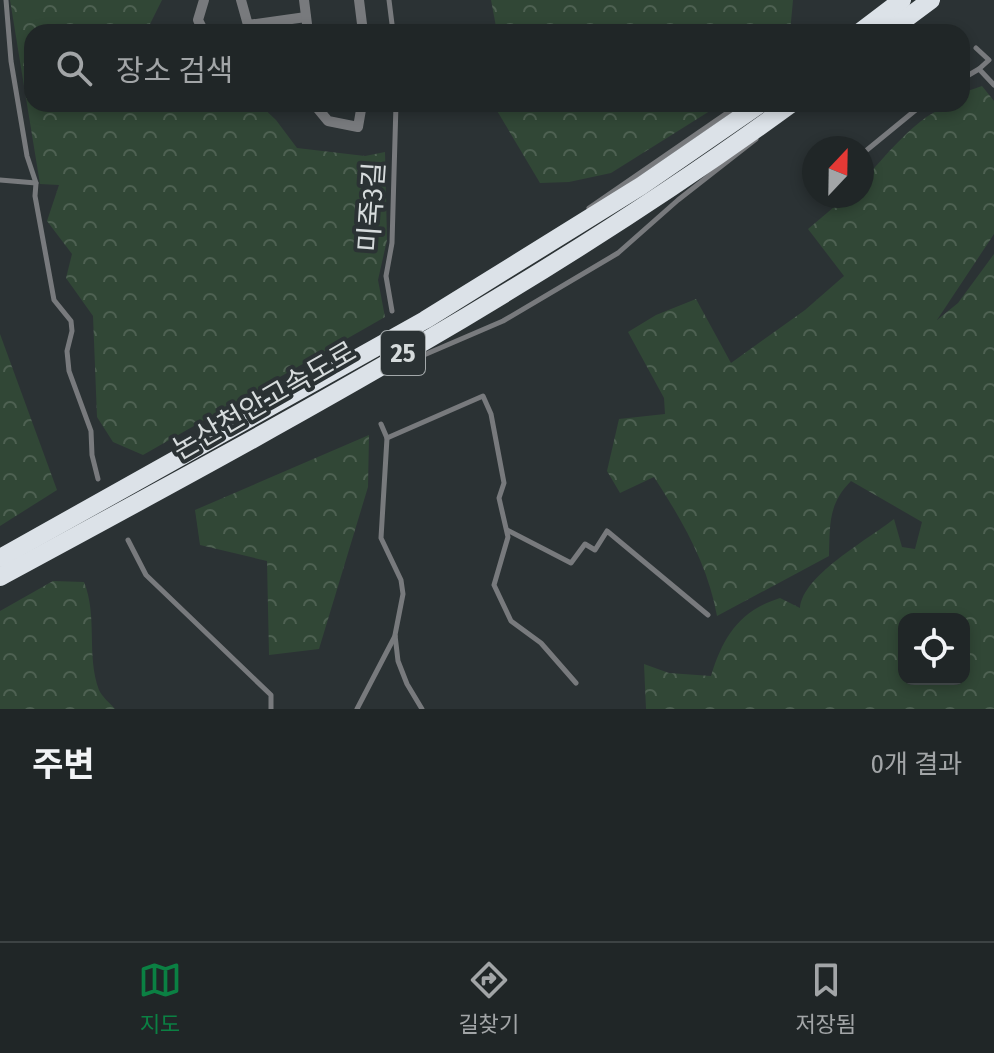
<!DOCTYPE html>
<html lang="ko">
<head>
<meta charset="utf-8">
<style>
	body { margin:0; font-family:"Fira Sans Condensed","Noto Sans KR",sans-serif; background:#2d3233; color:#f1f3f6 }
	.controls { position:absolute; right:24px; bottom:24px; display:grid; overflow:hidden; border-radius:16px; box-shadow:0 4px 12px #0003 }
	.controls button { width:72px; height:72px; display:grid; place-items:center; padding:0; border:0; border-bottom:2px solid #3d4344; background:#202627; color:#f1f3f6; font:40px sans-serif }
	.compass { position:absolute; left:802px; top:136px; width:72px; height:72px; border-radius:50%; background:#202627; box-shadow:0 4px 12px #0003; rotate:22deg }
	.list { margin:0; padding:0; list-style:none }
	h2 { display:flex; justify-content:space-between; align-items:center; height:104px; margin:0; padding:0 32px; font-size:34px }
	h2 small { font-size:26px; font-weight:400; color:#a2a5a7 }
	.icon { flex:none; width:44px; height:44px; fill:none; stroke:currentColor; stroke-width:2; stroke-linecap:round; stroke-linejoin:round }
	.map { position:relative; flex:none; width:994px; height:709px; overflow:hidden }
	.search { position:absolute; background:#202627; box-shadow:0 4px 12px #0003; left:24px; right:24px; top:24px; height:88px; display:flex; align-items:center; gap:20px; box-sizing:border-box; padding:0 28px; border-radius:24px; color:#a2a5a7; font-size:30px }
	.sheet { height:232px; background:#202627 }
	nav { display:flex; justify-content:space-around; align-items:center; box-sizing:border-box; height:112px; border-top:2px solid #3d4344; background:#202627; font-size:22px; color:#a2a5a7 }
	nav a { display:grid; justify-items:center; gap:4px }
	nav .on { color:#0b8043 }
	.map>svg:first-child { display:block }
	.forest { fill:url(#forest-crowns); fill-rule:evenodd }
	.lines { fill:none; stroke-linecap:round; stroke-linejoin:round }
	.lane { stroke:#787a7d; stroke-width:5 }
	.street { stroke:#787a7d; stroke-width:10 }
	.highway { stroke:#dce2e8; stroke-width:18 }
	.labels { text-anchor:middle; stroke-width:8; stroke-linejoin:round; paint-order:stroke }
	.shield { fill:#2b3234; stroke:#a3a8aa; stroke-width:2 }
	.shield-label { font-size:26px; font-weight:bold; fill:#d6dbdc }
	.street-label { font-size:28px; fill:#d6dbdc; stroke:#2b3234 }
</style>
</head>
<body>
<div class="map">
<svg width="994" height="709" viewBox="0 0 994 709">
	<defs>
		<pattern id="forest-crowns" width="20" height="18" patternUnits="userSpaceOnUse" patternTransform="scale(2)"><rect width="20" height="18" fill="#314736"/><path d="M2 6a3 3 0 1 1 6 0M12 15a3 3 0 1 1 6 0" fill="none" stroke="#4e6152"/></pattern>
	</defs>
	<rect width="100%" height="100%" fill="#2b3234"/>
	<g class="forest">
		<path d="M10,0H162L146,32H32V104H259L276,120L297,148L365,156L385,152L387,240L378,280L385,317L143,455L113,442L97,417L93,316L66,278L72,254L47,221L59,185L40,184Z"/>
		<path d="M491,0H793L790,32H497Z"/>
		<path d="M982,86L994,101V234L937,320L958,303L994,254V709H646L644,664L669,673L711,676C723,637 739,611 780,598L800,608C803,575 866,541 894,519L902,547L915,549L922,522L851,481C828,504 830,525 829,556L717,616C708,565 682,520 654,477L620,493L607,471L619,419L665,414L664,398L628,332L656,315L696,299L731,363L805,310L844,276L808,229L847,196H862V181C888,155 924,104 962,104V93ZM904,619H964V679H904Z"/>
		<path d="M493,104H721L611,173L569,182L540,183Z"/>
		<path d="M0,334L57,490L0,526Z"/>
		<path d="M369,435L368,487L319,649L269,655L267,561L200,545L195,510Z"/>
		<path d="M53,581L84,582C98,617 86,655 99,690C102,697 110,703 115,709H0V611Z"/>
	</g>
	<g class="lines">
		<g class="lane">
			<path d="M6,0L11,61L27,156L36,183L35,196L54,300L71,321L72,331L67,351L69,371L91,431L92,455L98,479"/>
			<path d="M389,0L393,32"/>
			<path d="M976,48L989,60L979,69L994,85"/>
			<path d="M962,79L979,69"/>
			<path d="M862,154L923,104"/>
			<path d="M0,180L36,183"/>
			<path d="M813,192H814"/>
			<path d="M589,208L740,104"/>
			<path d="M392,311L386,276L392,243L396,104"/>
			<path d="M403,364L503,321L618,253L678,200L756,139"/>
			<path d="M381,424L387,438L381,538L401,580L403,594L395,635L398,661L407,684L422,709"/>
			<path d="M387,438L483,396L491,414L504,483L499,498L508,537L494,585L511,621L541,643L576,683"/>
			<path d="M507,530L571,563L585,544L595,550L607,531L708,615"/>
			<path d="M128,540L146,575L271,695V709"/>
			<path d="M357,709L395,636"/>
		</g>
		<g class="street">
			<path d="M241,0L248,25L306,17"/>
			<path d="M304,0L308,32"/>
			<path d="M359,0L363,32"/>
			<path d="M204,32L198,20L204,0"/>
			<path d="M314,104L328,121L358,127L362,104"/>
			<path d="M292,105V104"/>
		</g>
		<g class="highway">
			<path d="M860,32L902,0"/>
			<path d="M888,32L931,0"/>
			<path d="M0,558L425,320L641,186L760,104"/>
			<path d="M0,577C270,431 543,285 791,104"/>
		</g>
	</g>
	<g class="labels">
		<rect class="shield" x="381" y="331" width="44" height="44" rx="6"/>
		<g class="shield-label">
			<text x="403" y="362">25</text>
		</g>
		<g class="street-label">
			<text transform="translate(371 207) rotate(-86)" y="10">미죽3길</text>
			<text transform="translate(264 400) rotate(-30)" y="10">논산천안고속도로</text>
		</g>
	</g>
</svg>
<div class="controls">
<button><svg class="icon" aria-label="locate" viewBox="0 0 24 24"><circle cx="12" cy="12" r="6"/><path d="M12 2v4M12 18v4M2 12h4M18 12h4"/></svg></button>
</div>
<svg class="compass" viewBox="-18 -18 36 36"><path d="M0-13l5 13h-10z" fill="#e53935"/><path d="M0 13l5-13h-10z" fill="#a2a5a7"/></svg>
<div class="search"><svg class="icon" aria-label="search" viewBox="0 0 24 24"><circle cx="10" cy="10" r="6"/><path d="M15 15l6 6"/></svg>장소 검색</div>
</div>
<section class="sheet">
<h2>주변<small>0개 결과</small></h2>
<ul class="list">
</ul>
</section>
<nav>
<a class="on"><svg class="icon" aria-label="map" viewBox="0 0 24 24"><path d="M3 6l6-2 6 2 6-2v14l-6 2-6-2-6 2zM9 4v14M15 6v14"/></svg>지도</a>
<a><svg class="icon" aria-label="directions" viewBox="0 0 24 24"><path d="M12 3l9 9-9 9-9-9zM9 14v-3h6M13 9l2 2-2 2"/></svg>길찾기</a>
<a><svg class="icon" aria-label="saved" viewBox="0 0 24 24"><path d="M7 4h10v16l-5-4-5 4z"/></svg>저장됨</a>
</nav>
</body>
</html>
